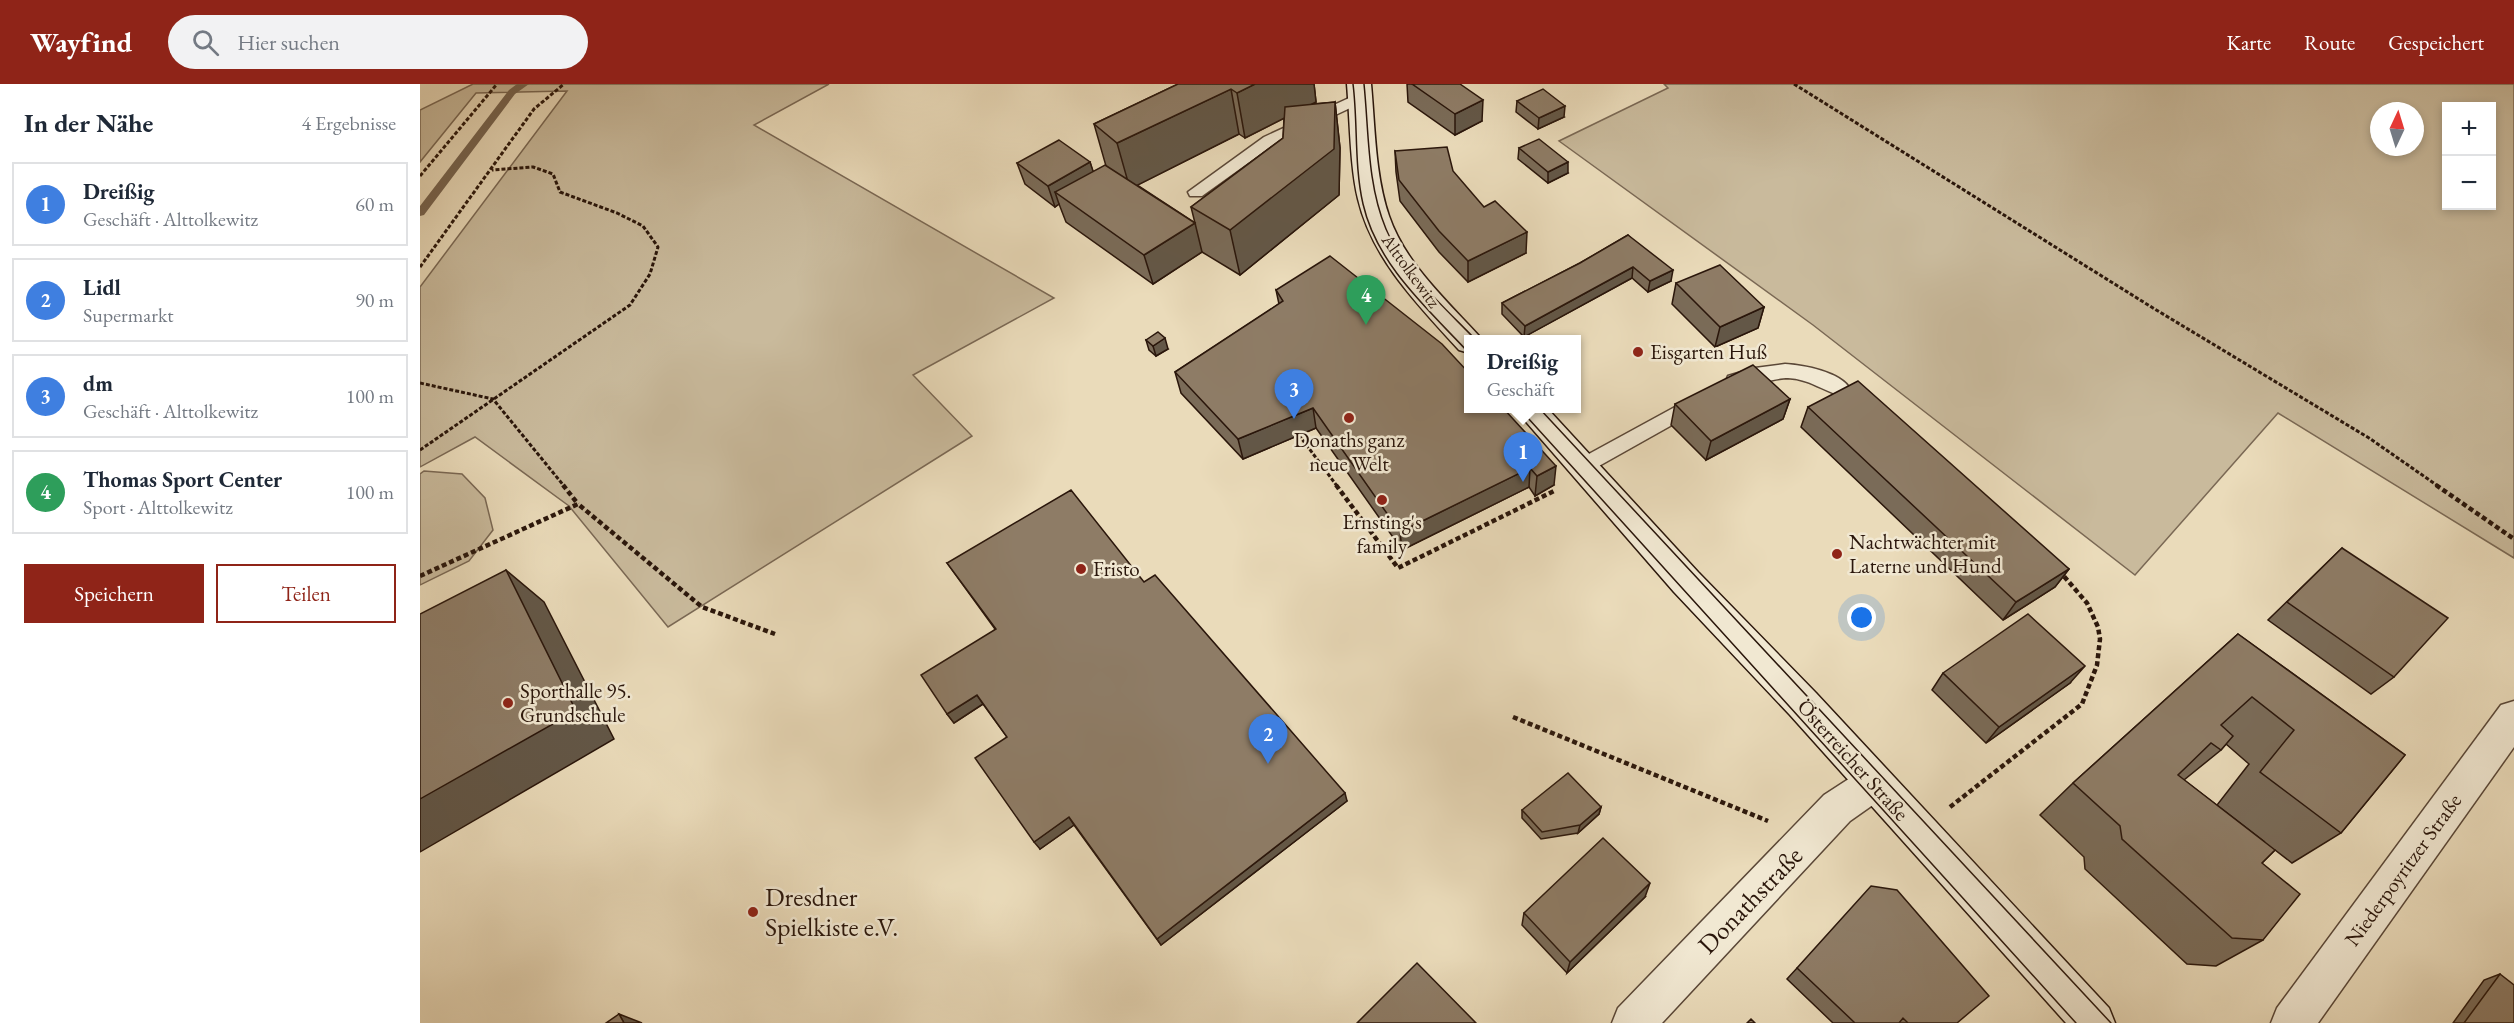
<!DOCTYPE html>
<html lang="de">
<head>
<meta charset="utf-8">
<style>
	body { margin:0; font-family:"EB Garamond",serif; background:#f2f2f3; color:#1f2937 }
	.controls { position:absolute; right:18px; top:18px; display:grid; overflow:hidden; border-radius:0px; box-shadow:0 3px 9px #0003 }
	.controls button { width:54px; height:54px; display:grid; place-items:center; padding:0; border:0; border-bottom:2px solid #e0e1e3; background:#fff; color:#1f2937; font:30px sans-serif }
	.compass { position:absolute; left:1950px; top:18px; width:54px; height:54px; border-radius:50%; background:#fff; box-shadow:0 3px 9px #0003; rotate:4deg }
	.you { position:absolute; left:1442px; top:534px; width:21px; height:21px; margin:-15px; border:4px solid #fff; border-radius:50%; background:#1a73e8; box-shadow:0 0 0 9px #1a73e833 }
	.badge { display:grid; place-items:center; width:39px; height:39px; border-radius:50%; background:#8f2418; color:#fff; font-size:20px; font-weight:700 }
	.pin { position:absolute; translate:-50% -50px; filter:drop-shadow(0 2px 3px #0008) }
	.pin::after { content:''; position:absolute; top:32px; width:21px; height:18px; background:inherit; clip-path:polygon(0 0,100% 0,50% 100%) }
	.popup { position:absolute; left:1044px; top:251px; width:117px; height:78px; box-sizing:border-box; display:grid; place-content:center; border-radius:0px; background:#fff; filter:drop-shadow(0 2px 4px #0005); font-size:20px; white-space:nowrap; color:#747a83 }
	.popup b { font-size:22px; color:#1f2937 }
	.popup::after { content:''; position:absolute; left:50%; top:100%; margin-left:-12px; border:12px solid transparent; border-top-color:#fff }
	.list { margin:0; padding:0; list-style:none }
	h2 { display:flex; justify-content:space-between; align-items:center; height:78px; margin:0; padding:0 24px; font-size:26px }
	h2 small { font-size:20px; font-weight:400; color:#747a83 }
	.list li { display:grid; grid-template-columns:39px 1fr auto; gap:18px; align-items:center; box-sizing:border-box; height:84px; margin:0 12px 12px; padding:0 12px; border:2px solid #e0e1e3; border-radius:0px }
	.list b { display:block; font-size:22px; white-space:nowrap }
	.list p { margin:0; font-size:20px; white-space:nowrap; color:#747a83 }
	.list em { font-size:20px; font-style:normal; color:#747a83 }
	.actions { display:flex; gap:12px; padding:18px 24px }
	.actions a { flex:1; padding:14px 0; border:2px solid #8f2418; border-radius:0px; text-align:center; font-size:21px; color:#8f2418 }
	.actions .main { background:#8f2418; color:#fff }
	.icon { flex:none; width:33px; height:33px; fill:none; stroke:currentColor; stroke-width:2; stroke-linecap:round; stroke-linejoin:round }
	.map { position:relative; flex:none; width:2094px; height:939px; overflow:hidden }
	header { display:flex; align-items:center; gap:36px; box-sizing:border-box; height:84px; padding:0 30px; background:#8f2418; color:#fff }
	header strong { font-size:28px }
	nav { display:flex; gap:33px; margin-inline-start:auto; font-size:21px }
	.search { width:420px; height:54px; background:#f2f2f3; display:flex; align-items:center; gap:15px; box-sizing:border-box; padding:0 21px; border-radius:33px; color:#747a83; font-size:22px }
	main { display:flex }
	aside { flex:1; background:#fff }
	.map>svg:first-child { display:block }
	.green { fill:#c9ba9c; stroke:#7a6854; stroke-width:1.5; fill-rule:evenodd }
	.lines { fill:none; stroke-linecap:round; stroke-linejoin:round }
	.stream { fill:#766450; fill-rule:evenodd }
	.service-casing { stroke:#5a4737; stroke-width:3 }
	.minor-casing { stroke:#5a4737; stroke-width:3 }
	.secondary-casing { stroke:#2a160b; stroke-width:3 }
	.path-far1 { stroke:#2a160b; stroke-width:3; stroke-dasharray:4 2; stroke-linecap:butt }
	.path { stroke:#2a160b; stroke-width:4.5; stroke-dasharray:5 3; stroke-linecap:butt }
	.service { fill:#f1e8d2; fill-rule:evenodd }
	.minor { fill:#f1e8d2; fill-rule:evenodd }
	.secondary { fill:#f1e8d2; fill-rule:evenodd }
	.tram { stroke:#2a160b; stroke-width:1.5 }
	.wall { fill:#7a6b58; stroke:#2a160b; stroke-width:1.5; fill-rule:evenodd }
	.shaded-wall { fill:#635747; stroke:#2a160b; stroke-width:1.5 }
	.building { fill:#8e7c66; stroke:#2a160b; stroke-width:1.5 }
	.poi-dot { fill:#8f2418; stroke:#f1e8d2; stroke-width:2 }
	.labels { text-anchor:middle; stroke-width:5; stroke-linejoin:round; paint-order:stroke }
	.far-street-label { font-size:18px; fill:#2a160b; stroke:#f1e8d2 }
	.poi-label { font-size:21px; fill:#2a160b; stroke:#f1e8d2; text-anchor:start }
	.street-label { font-size:21px; fill:#2a160b; stroke:#f1e8d2 }
	.near-poi-label { font-size:26px; fill:#2a160b; stroke:#f1e8d2; text-anchor:start }
	.near-street-label { font-size:26px; fill:#2a160b; stroke:#f1e8d2 }
</style>
</head>
<body>
<header>
<strong>Wayfind</strong>
<div class="search"><svg class="icon" aria-label="search" viewBox="0 0 24 24"><circle cx="10" cy="10" r="6"/><path d="M15 15l6 6"/></svg>Hier suchen</div>
<nav><a>Karte</a><a>Route</a><a>Gespeichert</a></nav>
</header>
<main>
<aside>
<h2>In der Nähe<small>4 Ergebnisse</small></h2>
<ul class="list">
<li><span class="badge" style="background:#3f7fe0">1</span><div><b>Dreißig</b><p>Geschäft · Alttolkewitz</p></div><em>60 m</em></li>
<li><span class="badge" style="background:#3f7fe0">2</span><div><b>Lidl</b><p>Supermarkt</p></div><em>90 m</em></li>
<li><span class="badge" style="background:#3f7fe0">3</span><div><b>dm</b><p>Geschäft · Alttolkewitz</p></div><em>100 m</em></li>
<li><span class="badge" style="background:#2e9e5b">4</span><div><b>Thomas Sport Center</b><p>Sport · Alttolkewitz</p></div><em>100 m</em></li>
</ul>
<div class="actions"><a class="main">Speichern</a><a>Teilen</a></div>
</aside>
<div class="map">
<svg width="2094" height="939" viewBox="0 0 2094 939">
	<rect width="100%" height="100%" fill="#eadbba"/>
	<filter id="stains"><feTurbulence type="fractalNoise" baseFrequency=".00333" numOctaves="4"/><feColorMatrix values="0 0 0 0 .2 0 0 0 0 .09 0 0 0 0 .02 0 0 0 .5 -.17"/></filter>
	<radialGradient id="worn" r=".72"><stop offset=".6" stop-color="#630" stop-opacity="0"/><stop offset="1" stop-color="#630" stop-opacity=".3"/></radialGradient>
	<g class="green">
		<path d="M53,0H409L334,41L634,214L493,291L552,352L248,543L149,422L55,353L0,383V203L147,7L56,9L0,78V26Z"/>
		<path d="M1244,0H2094V474L1858,329L1715,491L1393,241L1139,57L1248,4ZM2072,22V122H2026V22ZM1959,27H1995V63H1959Z"/>
		<path d="M4,387L42,390L65,414L73,446L49,477L0,501V390Z"/>
	</g>
	<g class="lines">
		<path class="stream" d="M97,0H109L95,10L4,131L0,132V122L89,6Z"/>
		<g class="service-casing">
			<g id="service">
				<path d="M940,9L948,14L945,17L856,59L782,112H770L768,108L844,53Z"/>
				<path d="M1365,280C1383,281 1421,288 1430,305L1428,310L1421,312C1402,306 1389,295 1368,294C1351,294 1321,306 1308,302L1306,297L1308,292L1335,284Z"/>
				<path d="M1277,311L1284,313L1287,318L1284,323L1170,387L1163,390L1156,387L1153,382L1156,377Z"/>
			</g>
		</g>
		<g class="minor-casing">
			<g id="minor">
				<path d="M2094,617V663L1898,939H1851L1857,924L2081,621Z"/>
				<path d="M1454,681L1467,687L1473,699L1467,711L1430,737L1242,939H1192L1198,924L1404,711L1441,687Z"/>
			</g>
		</g>
		<g class="secondary-casing">
			<g id="secondary">
				<path d="M927,0H951C955,43 955,91 969,132C985,179 1026,216 1059,252L1061,255H1049V269L1039,266C998,221 952,175 938,115C930,82 930,35 927,0Z"/>
				<path d="M1094,324H1127L1278,488L1396,609L1689,924L1695,939H1646L1370,631L1254,508Z"/>
			</g>
		</g>
		<g class="path-far1">
			<path d="M1374,0L1733,224L1949,354L2018,402"/>
			<path d="M0,92L77,0"/>
			<path d="M0,183L114,25L144,0"/>
			<path d="M0,299L73,315L144,402"/>
			<path d="M879,351L917,402"/>
			<path d="M0,366L210,221L230,190L238,163L223,142L197,129L140,108L133,90L113,83L72,86"/>
		</g>
		<g class="path">
			<path d="M143,401L158,420"/>
			<path d="M916,401L978,484L1136,406"/>
			<path d="M2016,401L2094,455"/>
			<path d="M0,492L158,420L282,523L355,550"/>
			<path d="M1093,633L1348,737"/>
			<path d="M1530,723L1662,620L1677,581L1680,555L1678,543L1667,519L1642,490"/>
		</g>
		<use href="#service" class="service"/>
		<use href="#minor" class="minor"/>
		<use href="#secondary" class="secondary"/>
		<g class="tram">
			<path d="M933,0C938,39 934,81 943,120C957,181 1008,225 1049,269"/>
			<path d="M944,0C949,48 947,100 966,145C984,188 1023,222 1055,255"/>
			<path d="M1099,324L1656,939"/>
			<path d="M1119,324L1691,939"/>
		</g>
	</g>
	<g class="wall">
		<path d="M758,0H894L896,18L892,20L915,18L920,64L919,111L820,191L782,168L733,200L646,138L639,120L635,123L605,100L597,79L670,78L673,88L686,82L674,40ZM864,34L863,54L771,123L775,139L717,101L819,50L825,54Z"/>
		<path d="M987,0H1040L1062,37L1035,51L988,18Z"/>
		<path d="M1097,17L1144,33L1118,45L1096,28Z"/>
		<path d="M1099,64L1148,89L1128,99L1098,75Z"/>
		<path d="M975,67L1064,123L1106,169L1048,198L1019,168L980,117L976,88Z"/>
		<path d="M1208,151L1251,197L1228,208L1212,194L1104,253L1082,230V219L1160,179Z"/>
		<path d="M1256,199L1344,223L1338,244L1295,263L1252,220Z"/>
		<path d="M856,206L1134,401L1115,412L1109,403L982,466L896,344L823,375L761,309L755,288L859,220Z"/>
		<path d="M726,256L748,265L736,272L729,266Z"/>
		<path d="M1370,315L1363,335L1286,376L1251,341L1255,320Z"/>
		<path d="M1388,323L1649,485L1635,503L1583,536L1381,343Z"/>
		<path d="M1922,464L1974,593L1951,610L1848,536Z"/>
		<path d="M527,479L724,498L927,717L741,861L654,741L620,765L587,653L563,620L534,639L527,630L575,545Z"/>
		<path d="M1818,550L1985,671L1921,749L1872,779L1855,766L1842,779L1843,856L1796,882L1767,880L1665,785L1664,773L1620,731L1653,699ZM1806,660L1829,680L1797,721L1845,758L1764,696L1801,666Z"/>
		<path d="M1523,589L1650,599L1566,659L1512,606Z"/>
		<path d="M1181,723L1179,730L1158,749L1121,755L1102,734V726Z"/>
		<path d="M1225,813L1147,889L1102,841L1104,829Z"/>
		<path d="M1377,884L1537,939H1413L1367,895Z"/>
		<path d="M2080,890L2094,939H2033L2064,896Z"/>
	</g>
	<g class="shaded-wall">
		<path d="M835,0H894L896,18L825,54L817,9Z"/>
		<path d="M811,5L819,50L710,105L697,59Z"/>
		<path d="M1063,16L1062,37L1035,51V30Z"/>
		<path d="M915,18L920,64L919,111L820,191L810,146Z"/>
		<path d="M1145,22L1144,33L1118,45L1119,34Z"/>
		<path d="M670,78L677,99L635,108L639,120L635,123L628,102Z"/>
		<path d="M1148,78V89L1128,99V88Z"/>
		<path d="M775,139L782,168L733,200L724,171Z"/>
		<path d="M1107,148L1106,169L1048,198V177Z"/>
		<path d="M1213,183L1212,194L1104,253L1105,242Z"/>
		<path d="M1253,186L1251,197L1228,208L1230,197Z"/>
		<path d="M1344,223L1338,244L1295,263L1300,243Z"/>
		<path d="M745,254L748,265L736,272L733,262Z"/>
		<path d="M1370,315L1363,335L1286,376L1291,357Z"/>
		<path d="M893,324L896,344L823,375L818,355Z"/>
		<path d="M1136,382L1134,401L1115,412L1117,392Z"/>
		<path d="M1110,384L1109,403L982,466L980,448Z"/>
		<path d="M1649,485L1635,503L1583,536L1596,518Z"/>
		<path d="M86,486L124,518L194,655L0,768V715Z"/>
		<path d="M1665,582L1650,599L1566,659L1579,643Z"/>
		<path d="M557,611L563,620L534,639L527,630Z"/>
		<path d="M925,709L927,717L741,861L737,855Z"/>
		<path d="M1181,723L1179,730L1158,749L1160,741Z"/>
		<path d="M649,733L654,741L620,765L614,758Z"/>
		<path d="M1230,799L1225,813L1147,889L1150,878Z"/>
		<path d="M199,930L222,939H204Z"/>
	</g>
	<g class="building">
		<path d="M758,0H835L817,9L811,5L697,59L674,40Z"/>
		<path d="M992,0H1040L1063,16L1035,30Z"/>
		<path d="M1123,5L1145,22L1119,34L1097,17Z"/>
		<path d="M915,18L914,65L810,146L771,123L863,54L865,23Z"/>
		<path d="M1119,55L1148,78L1128,88L1099,64Z"/>
		<path d="M639,56L670,78L628,102L597,79Z"/>
		<path d="M1027,63L1033,87L1064,123L1075,117L1107,148L1048,177L1019,147L979,96L975,67Z"/>
		<path d="M685,81L775,139L724,171L635,108Z"/>
		<path d="M1208,151L1253,186L1230,197L1213,183L1105,242L1082,219L1160,179Z"/>
		<path d="M910,172L1022,260L1049,289V324H1083L1136,382L1117,392L1110,384L980,448L893,324L818,355L755,288L863,217L856,206Z"/>
		<path d="M1300,181L1344,223L1300,243L1256,199Z"/>
		<path d="M738,248L745,254L733,262L726,256Z"/>
		<path d="M1333,281L1370,315L1291,357L1255,320Z"/>
		<path d="M1438,297L1649,485L1596,518L1388,323Z"/>
		<path d="M651,406L724,498L735,491L925,709L737,855L649,733L614,758L555,674L587,653L557,611L527,630L501,591L576,545L527,479Z"/>
		<path d="M1922,464L2028,534L1974,593L1867,518Z"/>
		<path d="M86,486L156,627L0,715V530Z"/>
		<path d="M1608,530L1665,582L1579,643L1523,589Z"/>
		<path d="M1818,550L1985,671L1921,749L1840,688L1874,646L1832,613L1801,641L1813,652L1801,666L1791,659L1758,691L1855,766L1842,779L1880,810L1843,856L1812,854L1702,755L1700,742L1653,699Z"/>
		<path d="M1148,689L1181,723L1160,741L1122,748L1102,726Z"/>
		<path d="M1183,754L1230,799L1150,878L1104,829Z"/>
		<path d="M1451,802L1477,806L1569,912L1537,939H1488L1483,934L1479,939H1435L1377,884Z"/>
		<path d="M997,879L1056,939H937Z"/>
		<path d="M2080,890L2094,901V939H2044Z"/>
		<path d="M199,930L204,939H186Z"/>
		<path d="M1331,935L1335,939H1327Z"/>
	</g>
	<g class="poi-dot">
		<circle cx="1218" cy="268" r="6"/>
		<circle cx="929" cy="334" r="6"/>
		<circle cx="962" cy="416" r="6"/>
		<circle cx="1417" cy="470" r="6"/>
		<circle cx="661" cy="485" r="6"/>
		<circle cx="88" cy="619" r="6"/>
		<circle cx="333" cy="828" r="6"/>
	</g>
	<g class="labels">
		<g class="far-street-label">
			<text transform="translate(991 187) rotate(54)" y="6">Alttolkewitz</text>
		</g>
		<g class="poi-label">
			<text x="1230" y="275">Eisgarten Huß</text>
			<text x="929" y="363" text-anchor="middle">Donaths ganz<tspan x="929" dy="24">neue Welt</tspan></text>
			<text x="962" y="445" text-anchor="middle">Ernsting's<tspan x="962" dy="24">family</tspan></text>
			<text x="1429" y="465">Nachtwächter mit<tspan x="1429" dy="24">Laterne und Hund</tspan></text>
			<text x="673" y="492">Fristo</text>
			<text x="100" y="614">Sporthalle 95.<tspan x="100" dy="24">Grundschule</tspan></text>
		</g>
		<g class="street-label">
			<text transform="translate(1433 676) rotate(48)" y="7">Österreicher Straße</text>
			<text transform="translate(1983 786) rotate(-54)" y="7">Niederpoyritzer Straße</text>
		</g>
		<g class="near-poi-label">
			<text x="345" y="822">Dresdner<tspan x="345" dy="30">Spielkiste e.V.</tspan></text>
		</g>
		<g class="near-street-label">
			<text transform="translate(1330 816) rotate(-46)" y="9">Donathstraße</text>
		</g>
	</g>
	<rect width="100%" height="100%" filter="url(#stains)"/>
	<rect width="100%" height="100%" fill="url(#worn)"/>
</svg>
<div class="controls">
<button>+</button>
<button>−</button>
</div>
<svg class="compass" viewBox="-18 -18 36 36"><path d="M0-13l5 13h-10z" fill="#e53935"/><path d="M0 13l5-13h-10z" fill="#747a83"/></svg>
<div class="you"></div>
<div class="pin badge" style="left:1103px;top:398px;background:#3f7fe0">1</div>
<div class="popup"><b>Dreißig</b>Geschäft</div>
<div class="pin badge" style="left:848px;top:680px;background:#3f7fe0">2</div>
<div class="pin badge" style="left:874px;top:335px;background:#3f7fe0">3</div>
<div class="pin badge" style="left:946px;top:241px;background:#2e9e5b">4</div>
</div>
</main>
</body>
</html>
